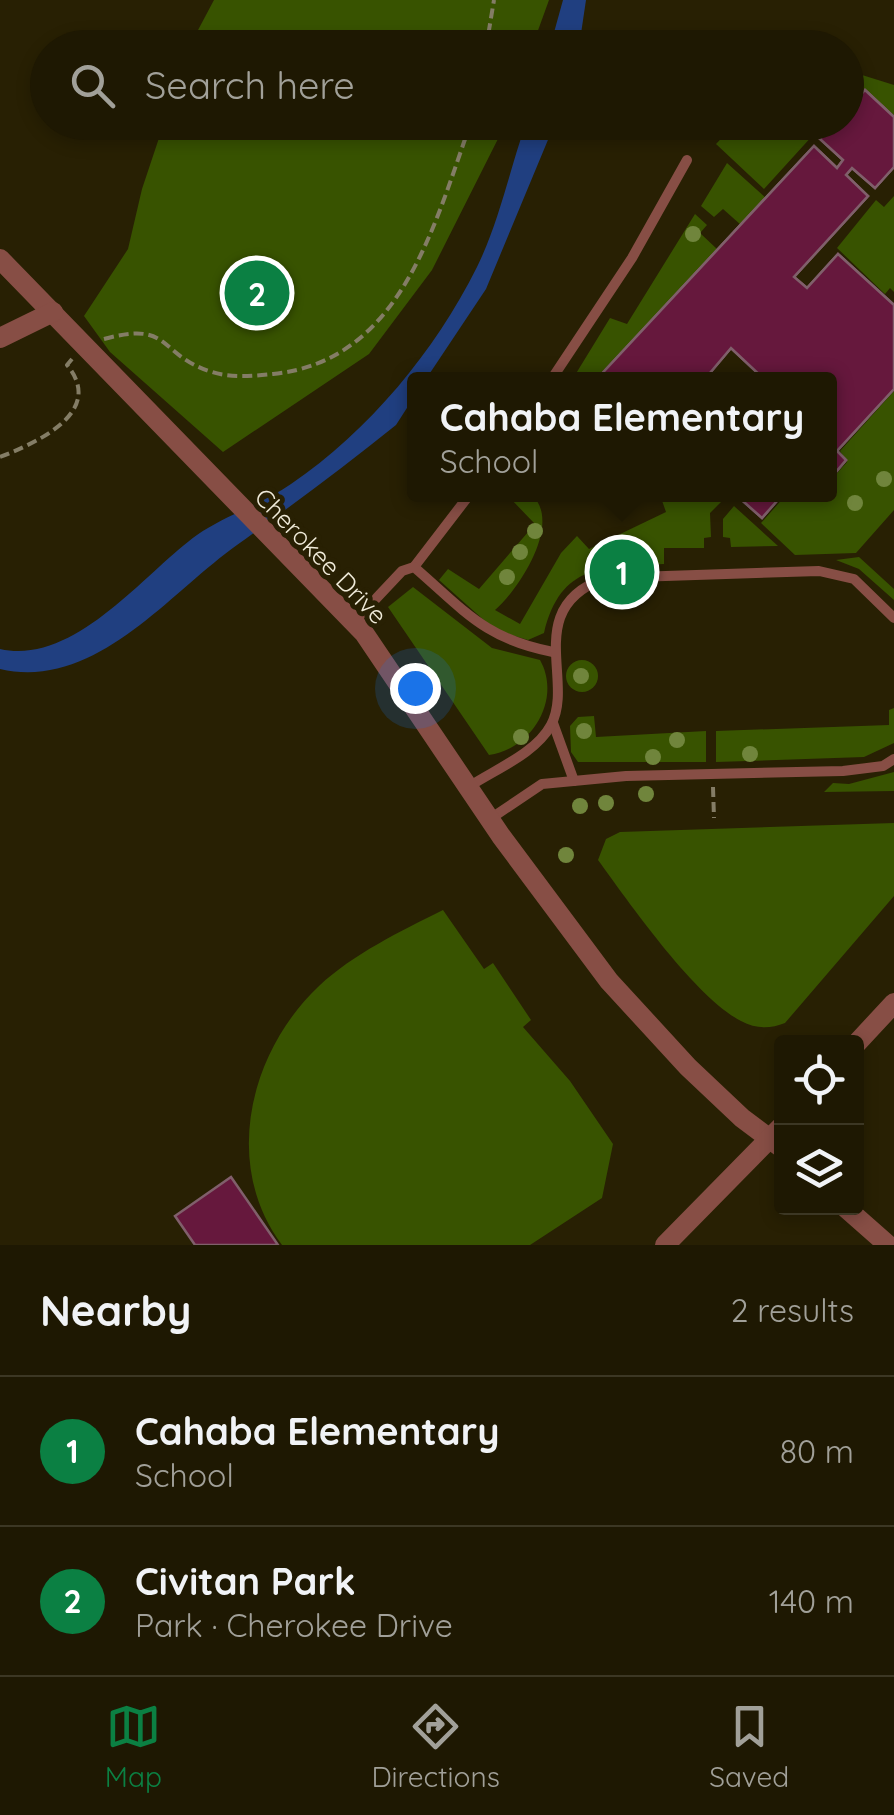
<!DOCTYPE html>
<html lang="en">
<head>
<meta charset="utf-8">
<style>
	body { margin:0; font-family:Quicksand,sans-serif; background:#2b2511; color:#f1f3f6 }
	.controls { position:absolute; right:30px; bottom:30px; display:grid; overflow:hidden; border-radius:10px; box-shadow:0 5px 15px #0003 }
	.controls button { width:90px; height:90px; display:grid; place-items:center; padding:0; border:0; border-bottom:2px solid #3c3724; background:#1e1802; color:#f1f3f6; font:50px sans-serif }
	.you { position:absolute; left:415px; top:688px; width:35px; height:35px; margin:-25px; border:8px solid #fff; border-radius:50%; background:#1a73e8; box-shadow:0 0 0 15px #1a73e833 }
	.badge { display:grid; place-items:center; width:65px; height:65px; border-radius:50%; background:#0b8043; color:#fff; font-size:32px; font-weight:700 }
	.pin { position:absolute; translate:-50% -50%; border:5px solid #fff; box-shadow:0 2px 10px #0006 }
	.popup { position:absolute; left:407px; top:372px; width:430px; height:130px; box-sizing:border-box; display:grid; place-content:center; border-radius:10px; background:#1e1802; filter:drop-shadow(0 2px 8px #0005); font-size:32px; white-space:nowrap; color:#a1a099 }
	.popup b { font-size:38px; color:#f1f3f6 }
	.popup::after { content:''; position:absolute; left:50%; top:100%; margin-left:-20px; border:20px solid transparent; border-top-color:#1e1802 }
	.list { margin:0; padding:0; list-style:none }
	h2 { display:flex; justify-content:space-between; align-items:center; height:130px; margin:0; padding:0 40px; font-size:42px }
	h2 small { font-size:32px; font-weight:400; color:#a1a099 }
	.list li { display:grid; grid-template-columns:65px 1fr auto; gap:30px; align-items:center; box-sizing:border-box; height:150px; padding:0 40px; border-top:2px solid #3c3724 }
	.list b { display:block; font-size:38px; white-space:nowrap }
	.list p { margin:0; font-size:32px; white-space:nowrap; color:#a1a099 }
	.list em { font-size:32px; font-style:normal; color:#a1a099 }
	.icon { flex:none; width:55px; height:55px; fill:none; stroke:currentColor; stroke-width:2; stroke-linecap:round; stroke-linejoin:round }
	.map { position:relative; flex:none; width:894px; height:1245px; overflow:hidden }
	.search { position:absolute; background:#1e1802; box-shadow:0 5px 15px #0003; left:30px; right:30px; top:30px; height:110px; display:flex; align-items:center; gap:25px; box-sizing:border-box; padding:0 35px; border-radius:55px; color:#a1a099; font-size:38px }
	.sheet { height:430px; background:#1e1802 }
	nav { display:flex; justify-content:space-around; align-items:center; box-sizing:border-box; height:140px; border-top:2px solid #3c3724; background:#1e1802; font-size:28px; color:#a1a099 }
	nav a { display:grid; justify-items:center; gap:5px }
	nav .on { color:#0b8043 }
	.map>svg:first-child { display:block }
	.green { fill:#385300 }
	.water { fill:#203f80 }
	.building { fill:#66183d; stroke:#805f6b; stroke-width:2.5 }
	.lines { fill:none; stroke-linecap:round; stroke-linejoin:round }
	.path { stroke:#847d66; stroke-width:4; stroke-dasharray:10 5; stroke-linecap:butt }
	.lane { stroke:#874e45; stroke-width:10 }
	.street { stroke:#874e45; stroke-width:20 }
	.tree { fill:#70853c }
	.labels { text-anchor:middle; stroke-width:10; stroke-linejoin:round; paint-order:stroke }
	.street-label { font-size:25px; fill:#f0ebda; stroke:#282003 }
</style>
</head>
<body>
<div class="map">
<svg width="894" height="1245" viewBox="0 0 894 1245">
	<rect width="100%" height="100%" fill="#282003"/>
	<g class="green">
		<path d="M214,0H549L532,47H189Z"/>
		<path d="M846,70L894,85V115L860,86L847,99Z"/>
		<path d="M164,123V122L506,123L432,270L369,354L223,452L110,352L84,316L128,249L142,189Z"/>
		<path d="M736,123V122L824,123L764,189L716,144Z"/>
		<path d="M727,163L766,198L741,225L723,209L714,217L701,206Z"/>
		<path d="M894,196V292L890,288L885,294L837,248L876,200L884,207Z"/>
		<path d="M695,214L707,225L700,233L718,250L595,379L572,380L610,318L627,324Z"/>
		<path d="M894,391V510L856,553L795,555L761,523L786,495L830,494V481L847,462L840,451Z"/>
		<path d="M507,495H532C562,523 520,588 495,610L520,624L561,553L577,536L589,549L666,512L660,495H728L710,513L711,537L704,538V548H664V564C603,567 561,563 544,633L528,640L495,630L439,580L448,569L479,589L535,524Z"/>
		<path d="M734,506L778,546L731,547L730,538L723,537V519Z"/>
		<path d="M859,557L894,589V600L859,569L836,560Z"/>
		<path d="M413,587L492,648L540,660C562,699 532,749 489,755L388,607Z"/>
		<circle cx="582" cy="676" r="16"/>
		<path d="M894,708V743L864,757L716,762V731L889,725V710Z"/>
		<path d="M594,716L596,737L706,731V762H578L571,752L570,726L578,717Z"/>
		<path d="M894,772V791L824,792L833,783L849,784Z"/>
		<path d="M894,823V896L785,1023C770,1029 756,1029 741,1021C695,997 630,904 598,860L606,839L620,832Z"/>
		<path d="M443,910L484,969L493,963L531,1020L523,1027L570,1081L613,1144L602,1198L530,1245H282C222,1165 249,1052 319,986C353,954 401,931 443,910Z"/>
	</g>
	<g class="water">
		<path d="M563,0H586L579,47H550Z"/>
		<path d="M526,123H555L486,289L426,379L414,380V397L396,425C344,467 291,506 237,545C168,594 95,691 0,669V649C75,666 145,572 197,535C226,515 262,504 291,484C369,431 435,351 477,267C499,222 510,169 526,123Z"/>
	</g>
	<g class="building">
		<path d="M865,90L894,117V167L875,188L852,168L846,175L868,196L794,277L807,288L838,254L894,305V389L837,451L846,460L830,479V380H765L731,348L704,380H596L814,146L837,168L843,160L820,139L836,122H846V111Z"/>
		<path d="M865,90L894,117V167L875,188L852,168L846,175L868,196L794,277L807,288L838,254L894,305V389L837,451L846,460L830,479V380H765L731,348L704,380H596L814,146L837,168L843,160L820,139L836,122H846V111Z"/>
		<path d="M735,494H783L762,518Z"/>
		<path d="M735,494H783L762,518Z"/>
		<path d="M231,1177L278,1245H195L175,1216Z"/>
	</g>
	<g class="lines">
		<g class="path">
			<path d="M486,48L494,0"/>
			<path d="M104,339C173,320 157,355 212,372C231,378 253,376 273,374C401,361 434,226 471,122"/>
			<path d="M0,457C33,444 107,413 67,365L72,359"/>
			<path d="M713,787L714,818"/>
		</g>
		<g class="lane">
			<path d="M551,380L632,258L687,160"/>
			<path d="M414,567L470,494"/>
			<path d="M354,622L402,571L414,567C465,611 485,639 553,652"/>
			<path d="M553,723L574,781"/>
			<path d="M470,786C496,769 536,753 551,725C575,681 522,608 605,578L819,571L854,579L894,618"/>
			<path d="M490,819L542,784L626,776L843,771L883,766L894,759"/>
		</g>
		<g class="street">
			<path d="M0,259L364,633L501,836L609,981L688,1067L742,1118L782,1148"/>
			<path d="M0,338L53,312"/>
			<path d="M856,1044L894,1003"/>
			<path d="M846,1208L888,1245"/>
			<path d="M665,1245L782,1126"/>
		</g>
	</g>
	<g class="tree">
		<circle cx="693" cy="234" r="8"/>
		<circle cx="884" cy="479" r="8"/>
		<circle cx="855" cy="503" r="8"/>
		<circle cx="535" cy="531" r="8"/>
		<circle cx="520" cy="552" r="8"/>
		<circle cx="507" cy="577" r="8"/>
		<circle cx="581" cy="676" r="8"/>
		<circle cx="584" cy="731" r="8"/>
		<circle cx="521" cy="737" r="8"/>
		<circle cx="677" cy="740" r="8"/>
		<circle cx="750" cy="754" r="8"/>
		<circle cx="653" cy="757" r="8"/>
		<circle cx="646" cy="794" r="8"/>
		<circle cx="606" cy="803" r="8"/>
		<circle cx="580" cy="806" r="8"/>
		<circle cx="566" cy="855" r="8"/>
	</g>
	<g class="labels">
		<g class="street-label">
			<text transform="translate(321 556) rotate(46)" y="9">Cherokee Drive</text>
		</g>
	</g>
</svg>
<div class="controls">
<button><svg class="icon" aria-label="locate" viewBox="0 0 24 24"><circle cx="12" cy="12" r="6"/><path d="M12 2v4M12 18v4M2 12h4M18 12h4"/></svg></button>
<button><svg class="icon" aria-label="layers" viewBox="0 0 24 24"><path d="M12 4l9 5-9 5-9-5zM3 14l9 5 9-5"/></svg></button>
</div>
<div class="you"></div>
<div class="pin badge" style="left:622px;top:572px">1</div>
<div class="popup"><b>Cahaba Elementary</b>School</div>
<div class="pin badge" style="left:257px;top:293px">2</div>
<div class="search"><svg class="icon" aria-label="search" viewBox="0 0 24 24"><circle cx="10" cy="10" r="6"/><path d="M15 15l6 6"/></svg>Search here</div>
</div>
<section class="sheet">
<h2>Nearby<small>2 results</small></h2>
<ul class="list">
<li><span class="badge">1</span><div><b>Cahaba Elementary</b><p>School</p></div><em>80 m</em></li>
<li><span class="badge">2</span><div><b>Civitan Park</b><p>Park · Cherokee Drive</p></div><em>140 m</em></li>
</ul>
</section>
<nav>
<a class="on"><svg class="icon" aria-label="map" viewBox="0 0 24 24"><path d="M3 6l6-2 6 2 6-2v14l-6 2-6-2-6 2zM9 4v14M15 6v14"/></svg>Map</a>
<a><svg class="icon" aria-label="directions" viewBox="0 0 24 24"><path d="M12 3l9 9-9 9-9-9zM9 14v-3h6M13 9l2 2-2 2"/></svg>Directions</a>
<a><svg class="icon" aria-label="saved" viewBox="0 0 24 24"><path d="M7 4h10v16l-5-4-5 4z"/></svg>Saved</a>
</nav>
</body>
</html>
